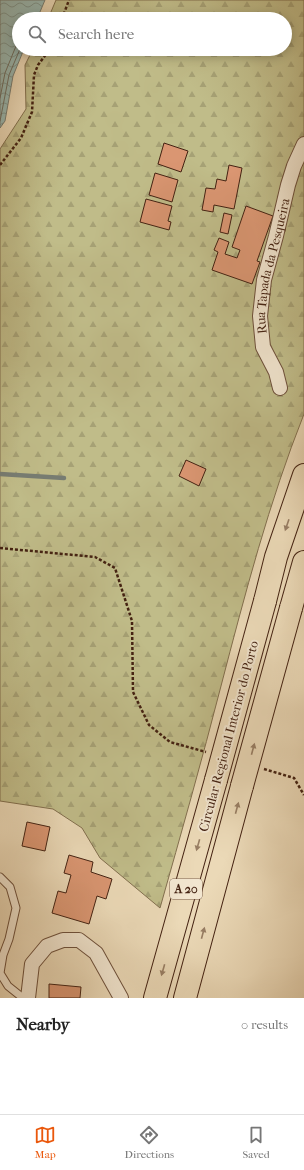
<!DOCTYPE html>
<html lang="en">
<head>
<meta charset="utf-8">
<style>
	body { margin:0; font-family:"IM FELL French Canon",serif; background:#f6f6f6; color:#222 }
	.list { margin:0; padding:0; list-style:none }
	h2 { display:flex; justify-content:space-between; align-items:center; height:52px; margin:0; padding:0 16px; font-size:17px }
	h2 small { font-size:13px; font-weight:400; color:#767676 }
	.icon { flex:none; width:22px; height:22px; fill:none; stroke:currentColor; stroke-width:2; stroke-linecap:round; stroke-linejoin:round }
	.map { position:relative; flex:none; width:304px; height:998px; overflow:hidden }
	.search { position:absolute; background:#fff; box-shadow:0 2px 10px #0003; left:12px; right:12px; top:12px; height:44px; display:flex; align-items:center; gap:10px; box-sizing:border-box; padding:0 14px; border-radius:22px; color:#767676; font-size:15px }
	.sheet { height:116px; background:#fff }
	nav { display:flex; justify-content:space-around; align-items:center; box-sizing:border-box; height:56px; border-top:1px solid #e0e0e0; background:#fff; font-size:11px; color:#767676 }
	nav a { display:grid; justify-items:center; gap:2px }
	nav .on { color:#ea580c }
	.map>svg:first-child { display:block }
	.forest { fill:url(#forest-firs); stroke:#826f4e }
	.water { fill:url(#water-waves); stroke:#777d73 }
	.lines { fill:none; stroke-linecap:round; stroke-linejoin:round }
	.shore { stroke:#6e6e62; stroke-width:1 }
	.stream { stroke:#777d73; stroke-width:4.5 }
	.building { fill:#da9672; stroke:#442212 }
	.lane-casing { stroke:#6e503b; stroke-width:9 }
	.street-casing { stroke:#6e503b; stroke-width:16 }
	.highway-casing { stroke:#442212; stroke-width:24 }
	.path { stroke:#442212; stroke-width:2.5; stroke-dasharray:3 2; stroke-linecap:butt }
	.lane { stroke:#f2e6d0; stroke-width:7 }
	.street { stroke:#f2e6d0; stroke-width:14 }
	.highway { stroke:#ebd9b7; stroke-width:22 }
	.highway-bridge-casing { stroke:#442212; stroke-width:24; stroke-linecap:butt }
	.highway-bridge { stroke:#ebd9b7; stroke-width:22 }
	.oneway { fill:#987e64 }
	.labels { text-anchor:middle; stroke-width:4; stroke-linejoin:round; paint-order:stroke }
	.shield { fill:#f2e6d0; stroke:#785d4b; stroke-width:1 }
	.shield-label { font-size:12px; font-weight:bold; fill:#442212 }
	.street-label { font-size:13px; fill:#442212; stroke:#f2e6d0 }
</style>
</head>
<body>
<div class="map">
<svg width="304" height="998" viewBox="0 0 304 998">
	<defs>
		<pattern id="forest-firs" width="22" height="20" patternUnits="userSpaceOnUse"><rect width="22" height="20" fill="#c0bc89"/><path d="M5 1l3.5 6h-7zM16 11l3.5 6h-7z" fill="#a6a175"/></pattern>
		<pattern id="water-waves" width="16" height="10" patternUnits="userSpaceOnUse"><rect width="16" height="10" fill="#99b9b3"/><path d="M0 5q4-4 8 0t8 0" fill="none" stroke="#7e9690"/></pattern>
	</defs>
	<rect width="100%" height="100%" fill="#ebd9b7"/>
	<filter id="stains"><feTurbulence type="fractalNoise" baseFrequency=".005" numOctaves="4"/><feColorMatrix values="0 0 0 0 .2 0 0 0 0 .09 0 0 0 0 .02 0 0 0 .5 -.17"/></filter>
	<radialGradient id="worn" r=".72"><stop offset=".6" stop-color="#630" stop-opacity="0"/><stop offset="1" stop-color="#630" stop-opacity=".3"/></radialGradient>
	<path class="forest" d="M56,0H304V414C269,502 245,594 221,686C202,760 181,834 160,908L100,858L82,828L53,809L0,801V149L26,109L25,65L33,49H285V19H48Z"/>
	<path class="water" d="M0,0H45L37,19H19V49H24L13,76L5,121L0,128Z"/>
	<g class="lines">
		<g class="shore">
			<path d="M0,98L5,73L16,46L19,42"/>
			<path d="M0,121L9,75L20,49"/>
		</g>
		<path class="stream" d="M0,474L64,478"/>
	</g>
	<g class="building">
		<path d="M164,143L188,151L181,172L158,164Z"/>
		<path d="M229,165L242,168L234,209L214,205L213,212L202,210L206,188L215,189L217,179L226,181Z"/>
		<path d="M155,173L178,180L172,202L149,195Z"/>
		<path d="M146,199L172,206L168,221L171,222L169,230L140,222Z"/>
		<path d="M246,206L273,216L257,261L260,262L252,284L212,270L218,252L214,250L219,238L229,242L225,254L237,258L240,250L232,247Z"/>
		<path d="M224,213L232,215L228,234L220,232Z"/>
		<path d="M186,460L206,469L199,486L179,476Z"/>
		<path d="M27,822L50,827L45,851L22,846Z"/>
		<path d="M69,855L93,862L91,872L112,879L106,899L97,896L89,924L52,913L58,891L66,893L71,875L64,873Z"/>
		<path d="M49,984L81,987L80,998H49Z"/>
	</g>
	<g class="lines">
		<g class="lane-casing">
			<path id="lane" d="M0,877L10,887L16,908L9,939L3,955L0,973L8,986L23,998"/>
		</g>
		<g class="street-casing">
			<g id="street">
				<path id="s1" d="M280,388L276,372L263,347L260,316L264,280L276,236L288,185L294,166L304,144"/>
				<path d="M28,998L32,964L47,946L63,940H79L96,953L121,998"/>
			</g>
		</g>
		<g class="highway-casing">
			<g id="highway">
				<path d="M265,601L276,557L304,475"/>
				<path d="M291,608L304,562"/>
				<path d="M155,998L216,780"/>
				<path d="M185,998L242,786"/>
			</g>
		</g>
		<g class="path">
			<path d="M62,19L69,0"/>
			<path d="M0,165L21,138L32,112L34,75L38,65L50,49"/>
			<path d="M0,548L95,557L115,568L132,621L133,692L149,725L170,742L206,752"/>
			<path d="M264,769L294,778L304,795"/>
		</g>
		<use href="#lane" class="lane"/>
		<use href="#street" class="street"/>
		<use href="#highway" class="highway"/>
		<g class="highway-bridge-casing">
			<g id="highway-bridge">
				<path d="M216,780L265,601"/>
				<path d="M242,786L291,608"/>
			</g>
		</g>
		<use href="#highway-bridge" class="highway-bridge"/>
	</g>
	<defs><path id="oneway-solid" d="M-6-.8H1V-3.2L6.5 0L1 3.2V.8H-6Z"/></defs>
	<g class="oneway">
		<use href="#oneway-solid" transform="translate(287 525) rotate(109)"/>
		<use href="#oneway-solid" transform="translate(253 749) rotate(-75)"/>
		<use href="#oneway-solid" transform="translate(237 808) rotate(-75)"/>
		<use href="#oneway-solid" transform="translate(198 845) rotate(106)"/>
		<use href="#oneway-solid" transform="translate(203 933) rotate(-75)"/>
		<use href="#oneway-solid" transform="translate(163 970) rotate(106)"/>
	</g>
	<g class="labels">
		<rect class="shield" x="170" y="879" width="32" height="20" rx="3"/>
		<g class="shield-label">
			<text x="186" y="893">A 20</text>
		</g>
		<g class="street-label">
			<text dy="5" stroke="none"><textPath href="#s1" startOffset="127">Rua Tapada da Pesqueira</textPath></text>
			<text transform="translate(228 736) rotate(-75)" y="5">Circular Regional Interior do Porto</text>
		</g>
	</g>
	<rect width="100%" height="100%" filter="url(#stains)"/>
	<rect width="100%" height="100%" fill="url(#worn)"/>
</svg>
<div class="search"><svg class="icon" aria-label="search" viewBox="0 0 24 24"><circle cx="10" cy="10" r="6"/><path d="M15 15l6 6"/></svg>Search here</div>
</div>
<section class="sheet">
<h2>Nearby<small>0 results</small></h2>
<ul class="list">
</ul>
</section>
<nav>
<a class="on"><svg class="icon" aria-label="map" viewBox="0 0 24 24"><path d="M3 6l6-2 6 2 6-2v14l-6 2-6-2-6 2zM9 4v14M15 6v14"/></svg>Map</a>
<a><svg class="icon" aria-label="directions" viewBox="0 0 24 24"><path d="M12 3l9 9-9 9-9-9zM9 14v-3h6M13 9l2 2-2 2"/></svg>Directions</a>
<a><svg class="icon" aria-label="saved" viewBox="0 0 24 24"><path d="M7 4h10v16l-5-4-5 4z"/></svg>Saved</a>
</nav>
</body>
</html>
